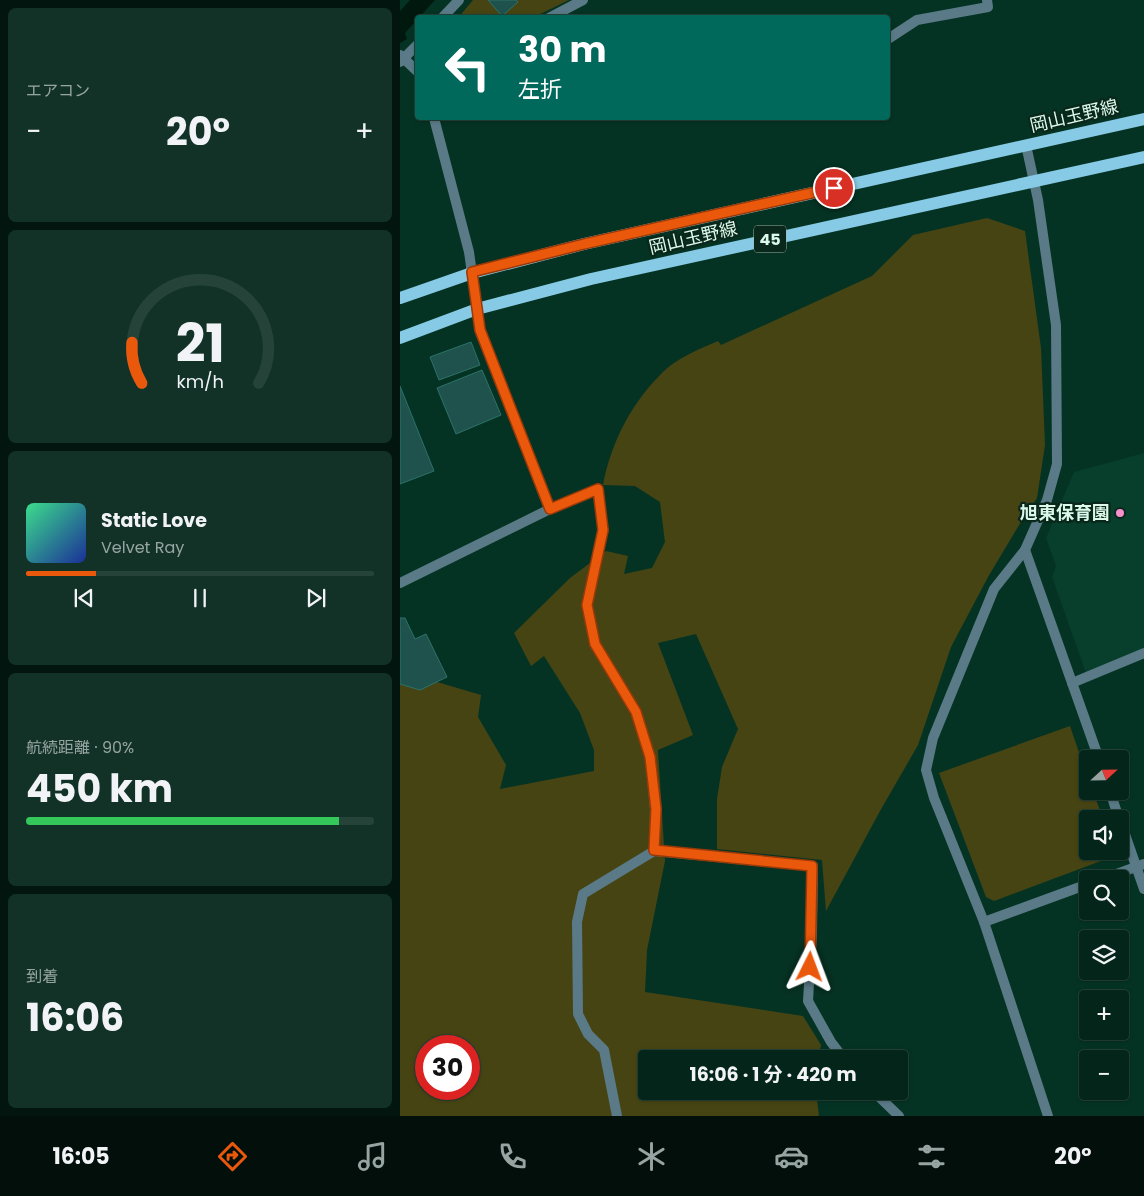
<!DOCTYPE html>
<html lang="ja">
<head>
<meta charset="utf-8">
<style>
  :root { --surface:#04261a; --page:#123227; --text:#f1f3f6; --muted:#97a5a2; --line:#254339; --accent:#ea580c }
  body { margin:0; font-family:Poppins,"Noto Sans JP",sans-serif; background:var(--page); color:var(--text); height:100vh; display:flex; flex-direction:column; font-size:19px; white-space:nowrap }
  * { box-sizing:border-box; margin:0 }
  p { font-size:16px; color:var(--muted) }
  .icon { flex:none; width:28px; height:28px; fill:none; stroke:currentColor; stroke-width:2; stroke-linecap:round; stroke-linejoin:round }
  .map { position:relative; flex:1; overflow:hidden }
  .details { display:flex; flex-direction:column; gap:8px; padding:8px; background:#02150e; width:400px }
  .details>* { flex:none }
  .banner { position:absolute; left:15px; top:15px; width:475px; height:105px; border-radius:5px; box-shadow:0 1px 4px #0004,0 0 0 1px var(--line); background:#00695c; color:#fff; overflow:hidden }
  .needle { width:32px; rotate:68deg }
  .controls { position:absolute; left:679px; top:750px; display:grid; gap:10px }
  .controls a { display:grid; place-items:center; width:50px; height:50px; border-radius:5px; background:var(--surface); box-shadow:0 1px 4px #0004,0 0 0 1px var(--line); font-size:25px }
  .speed { position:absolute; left:15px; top:1035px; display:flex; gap:10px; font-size:25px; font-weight:700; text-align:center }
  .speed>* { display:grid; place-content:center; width:65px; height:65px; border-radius:50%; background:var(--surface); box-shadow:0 1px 4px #0004,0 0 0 1px var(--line); line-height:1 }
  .speed .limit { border:8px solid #d22; background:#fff; color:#111 }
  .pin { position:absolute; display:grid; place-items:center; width:42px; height:42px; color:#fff; margin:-21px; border:2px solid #fff; border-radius:50%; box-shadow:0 1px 5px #0007 }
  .me { position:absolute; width:55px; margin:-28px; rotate:3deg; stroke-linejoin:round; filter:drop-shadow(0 0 4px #0008) }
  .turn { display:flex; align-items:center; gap:18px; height:105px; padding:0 20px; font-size:22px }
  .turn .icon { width:65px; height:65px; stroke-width:2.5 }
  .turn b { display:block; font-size:35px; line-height:42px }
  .big { font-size:38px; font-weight:700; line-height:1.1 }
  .details .card { flex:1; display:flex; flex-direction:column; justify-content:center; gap:8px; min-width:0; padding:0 18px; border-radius:8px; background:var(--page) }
  .details .dial { align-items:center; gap:0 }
  .dial svg { height:130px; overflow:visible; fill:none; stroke:var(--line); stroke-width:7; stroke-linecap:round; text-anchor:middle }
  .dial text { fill:var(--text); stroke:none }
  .song { display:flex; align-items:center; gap:15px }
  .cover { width:60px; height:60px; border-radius:8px; background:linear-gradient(135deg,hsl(150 70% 55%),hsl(230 70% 35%)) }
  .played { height:5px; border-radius:2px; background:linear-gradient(90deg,var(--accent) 20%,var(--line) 20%) }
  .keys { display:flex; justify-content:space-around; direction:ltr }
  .heat { display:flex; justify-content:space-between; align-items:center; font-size:28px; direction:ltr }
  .charge { height:8px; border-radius:4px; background:linear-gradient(90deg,#34c759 90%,var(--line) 0) }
  .trip { position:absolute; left:238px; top:1050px; width:270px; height:50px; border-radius:5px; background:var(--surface); box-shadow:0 1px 4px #0004,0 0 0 1px var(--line); font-weight:700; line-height:50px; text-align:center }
  .menu { display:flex; height:80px; justify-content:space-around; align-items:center; background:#020f0a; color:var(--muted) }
  .menu .icon { width:35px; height:35px }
  .menu .selected { color:var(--accent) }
  .menu b { font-size:22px; color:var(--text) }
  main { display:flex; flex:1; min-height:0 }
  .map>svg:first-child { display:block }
</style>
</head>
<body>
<main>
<section class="details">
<div class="card"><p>エアコン</p>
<div class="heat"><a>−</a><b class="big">20°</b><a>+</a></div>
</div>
<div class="card dial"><svg viewBox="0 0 100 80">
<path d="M14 69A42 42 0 1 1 86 69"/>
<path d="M14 69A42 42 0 0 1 8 44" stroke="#ea580c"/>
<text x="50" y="56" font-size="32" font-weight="700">21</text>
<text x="50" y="72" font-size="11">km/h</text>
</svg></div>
<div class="card">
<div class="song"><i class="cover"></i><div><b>Static Love</b><p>Velvet Ray</p></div></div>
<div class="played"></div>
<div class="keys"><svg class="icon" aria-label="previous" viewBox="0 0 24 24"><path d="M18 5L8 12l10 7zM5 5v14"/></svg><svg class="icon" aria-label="pause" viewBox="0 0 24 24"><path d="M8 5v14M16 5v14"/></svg><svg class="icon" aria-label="next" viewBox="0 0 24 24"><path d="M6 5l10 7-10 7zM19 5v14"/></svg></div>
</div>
<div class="card"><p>航続距離 · 90%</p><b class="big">450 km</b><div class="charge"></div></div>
<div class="card"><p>到着</p><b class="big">16:06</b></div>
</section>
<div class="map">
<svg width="744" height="1116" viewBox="0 0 744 1116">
  <rect width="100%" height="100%" fill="#053323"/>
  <!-- built -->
  <polygon fill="#073e2c" points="744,453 744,648 686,673 652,577 656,566 646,538 674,472"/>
  <!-- green -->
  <g fill="#474414" fill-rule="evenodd">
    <polygon points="73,0 169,0 134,17 58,18"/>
    <path d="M587 218 625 231 641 348 645 445 637 498 619 525 588 577 551 647 518 745 480 811 426 911 422 860 317 849V799L322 767 338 729 296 634 258 643 293 735 258 750 265 861 247 950 245 992 403 1016 421 1045 418 1059H246V1091H416L419 1116H0V671L81 695 78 717 106 765 100 789 194 771V750L180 713 144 656 131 666 114 633 170 578 206 551 228 556 224 574 252 568 265 542 260 502 235 486 203 485C211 442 232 402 264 371 279 357 300 349 318 341L321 345 472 276 513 235ZM26 1046H69V1089H26Z"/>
    <polygon points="670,726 687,776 688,791 693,791 703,819 688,819 688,851 711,851 709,858 594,901 586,897 539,773"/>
  </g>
  <!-- water -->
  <polygon fill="#01180f" points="10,0 35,0 5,33 7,39 0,43 0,11"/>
  <!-- building -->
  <g fill="#1f524c" stroke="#2d726a">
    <polygon points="88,0 116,0 118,2 102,16"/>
    <polygon points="71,342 80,365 39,380 30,357"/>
    <polygon points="82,370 101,415 56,434 37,388"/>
    <polygon points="0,386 34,471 0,484"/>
    <polygon points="0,618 5,618 15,639 26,634 47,677 20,690 0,684"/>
  </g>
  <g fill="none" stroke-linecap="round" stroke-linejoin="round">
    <!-- minor -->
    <g stroke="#5a7a87" stroke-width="10">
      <polyline points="42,18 59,0"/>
      <polyline points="149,18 183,0"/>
      <polyline points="488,39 517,20 588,7 587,0"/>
      <polyline points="0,55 18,72"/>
      <polyline points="0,62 18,44"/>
      <polyline points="34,118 69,252 80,330 150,509"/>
      <polyline points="626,145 638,200 656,325 657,464 647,500 625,550 594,589 533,738 526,770 534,798 584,922 648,1116"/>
      <polyline points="625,550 699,759"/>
      <polyline points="0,583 150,509 198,489 203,530 187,605 195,644 236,712 250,757 255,809 254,851 413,866 412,933 408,1001 431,1042 444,1059"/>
      <polyline points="672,683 744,653"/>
      <polyline points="710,791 719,819"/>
      <polyline points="720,820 744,889"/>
      <polyline points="703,879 744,864"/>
      <polyline points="584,922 688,884"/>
      <polyline points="473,1091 499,1116"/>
      <polyline points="217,1116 204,1050 188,1034 178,1014 177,922 183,894 254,851"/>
    </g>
    <!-- primary -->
    <g stroke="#86cae5" stroke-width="12">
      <polyline points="0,298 72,273 184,244 744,119"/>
      <polyline points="0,338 77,309 191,279 744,157"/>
    </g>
  </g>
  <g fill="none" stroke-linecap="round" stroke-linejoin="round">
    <defs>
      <polyline id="route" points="410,967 412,866 254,850 256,809 250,757 236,712 195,644 187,605 203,530 198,489 150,509 80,330 72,272 184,244 434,188"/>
    </defs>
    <!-- route casing -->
    <use href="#route" stroke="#983908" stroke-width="12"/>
    <!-- route -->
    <use href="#route" stroke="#ea580c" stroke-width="9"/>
  </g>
  <!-- markers -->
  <circle fill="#f890cc" stroke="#09271b" stroke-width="2" cx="720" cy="513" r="5"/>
  <g text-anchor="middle" stroke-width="4.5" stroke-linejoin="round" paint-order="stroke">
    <!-- shield labels -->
    <rect fill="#09271b" stroke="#9db9ac" stroke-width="1" x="354" y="225.5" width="32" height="27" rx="4"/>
    <g font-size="16" font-weight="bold" fill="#dcf8ea">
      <text x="370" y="245">45</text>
    </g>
    <!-- street labels -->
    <g font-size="18" fill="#dcf8ea" stroke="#09271b">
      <text transform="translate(674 116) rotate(-13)" y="6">岡山玉野線</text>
      <text transform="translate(293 238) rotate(-13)" y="6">岡山玉野線</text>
    </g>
    <!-- poi labels -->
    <g font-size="18" font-weight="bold" fill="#dcf8ea" stroke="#09271b" text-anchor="end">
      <text x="710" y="519">旭東保育園</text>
    </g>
  </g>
</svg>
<div class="controls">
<a><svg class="needle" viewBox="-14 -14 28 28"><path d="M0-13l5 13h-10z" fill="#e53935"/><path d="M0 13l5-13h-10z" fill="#97a5a2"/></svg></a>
<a><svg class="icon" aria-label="sound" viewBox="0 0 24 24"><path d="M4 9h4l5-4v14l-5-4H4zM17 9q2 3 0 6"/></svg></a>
<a><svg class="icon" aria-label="search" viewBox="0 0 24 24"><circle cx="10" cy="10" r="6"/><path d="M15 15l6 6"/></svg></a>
<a><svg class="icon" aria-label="layers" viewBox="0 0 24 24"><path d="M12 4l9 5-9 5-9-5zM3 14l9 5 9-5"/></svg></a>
<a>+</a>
<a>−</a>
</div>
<div class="speed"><div class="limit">30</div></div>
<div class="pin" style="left:434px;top:188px;background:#d93025"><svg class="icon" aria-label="arrive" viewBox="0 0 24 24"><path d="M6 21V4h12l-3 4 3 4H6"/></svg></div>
<svg class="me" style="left:410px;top:967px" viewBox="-20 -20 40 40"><path d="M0-17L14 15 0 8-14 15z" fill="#ea580c" stroke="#fff" stroke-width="4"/></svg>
<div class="trip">16:06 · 1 分 · 420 m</div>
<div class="banner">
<div class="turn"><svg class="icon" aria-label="left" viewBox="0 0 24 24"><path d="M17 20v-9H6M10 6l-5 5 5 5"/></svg><div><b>30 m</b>左折</div></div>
</div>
</div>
</main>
<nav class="menu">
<b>16:05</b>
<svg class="icon selected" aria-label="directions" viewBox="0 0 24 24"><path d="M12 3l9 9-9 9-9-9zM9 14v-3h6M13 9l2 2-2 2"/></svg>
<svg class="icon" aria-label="music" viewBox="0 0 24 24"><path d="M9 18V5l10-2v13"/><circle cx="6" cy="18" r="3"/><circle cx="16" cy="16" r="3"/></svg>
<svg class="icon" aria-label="phone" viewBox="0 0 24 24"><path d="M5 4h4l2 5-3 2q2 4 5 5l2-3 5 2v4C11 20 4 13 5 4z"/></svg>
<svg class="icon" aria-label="climate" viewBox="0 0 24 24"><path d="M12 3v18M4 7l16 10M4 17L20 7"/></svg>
<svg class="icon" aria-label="car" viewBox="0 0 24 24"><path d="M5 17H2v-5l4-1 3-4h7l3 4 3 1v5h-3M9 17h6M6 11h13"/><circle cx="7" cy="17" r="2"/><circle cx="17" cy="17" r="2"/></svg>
<svg class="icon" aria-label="filters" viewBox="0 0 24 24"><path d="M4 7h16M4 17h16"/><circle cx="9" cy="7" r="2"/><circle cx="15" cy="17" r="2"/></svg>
<b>20°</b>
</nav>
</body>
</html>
